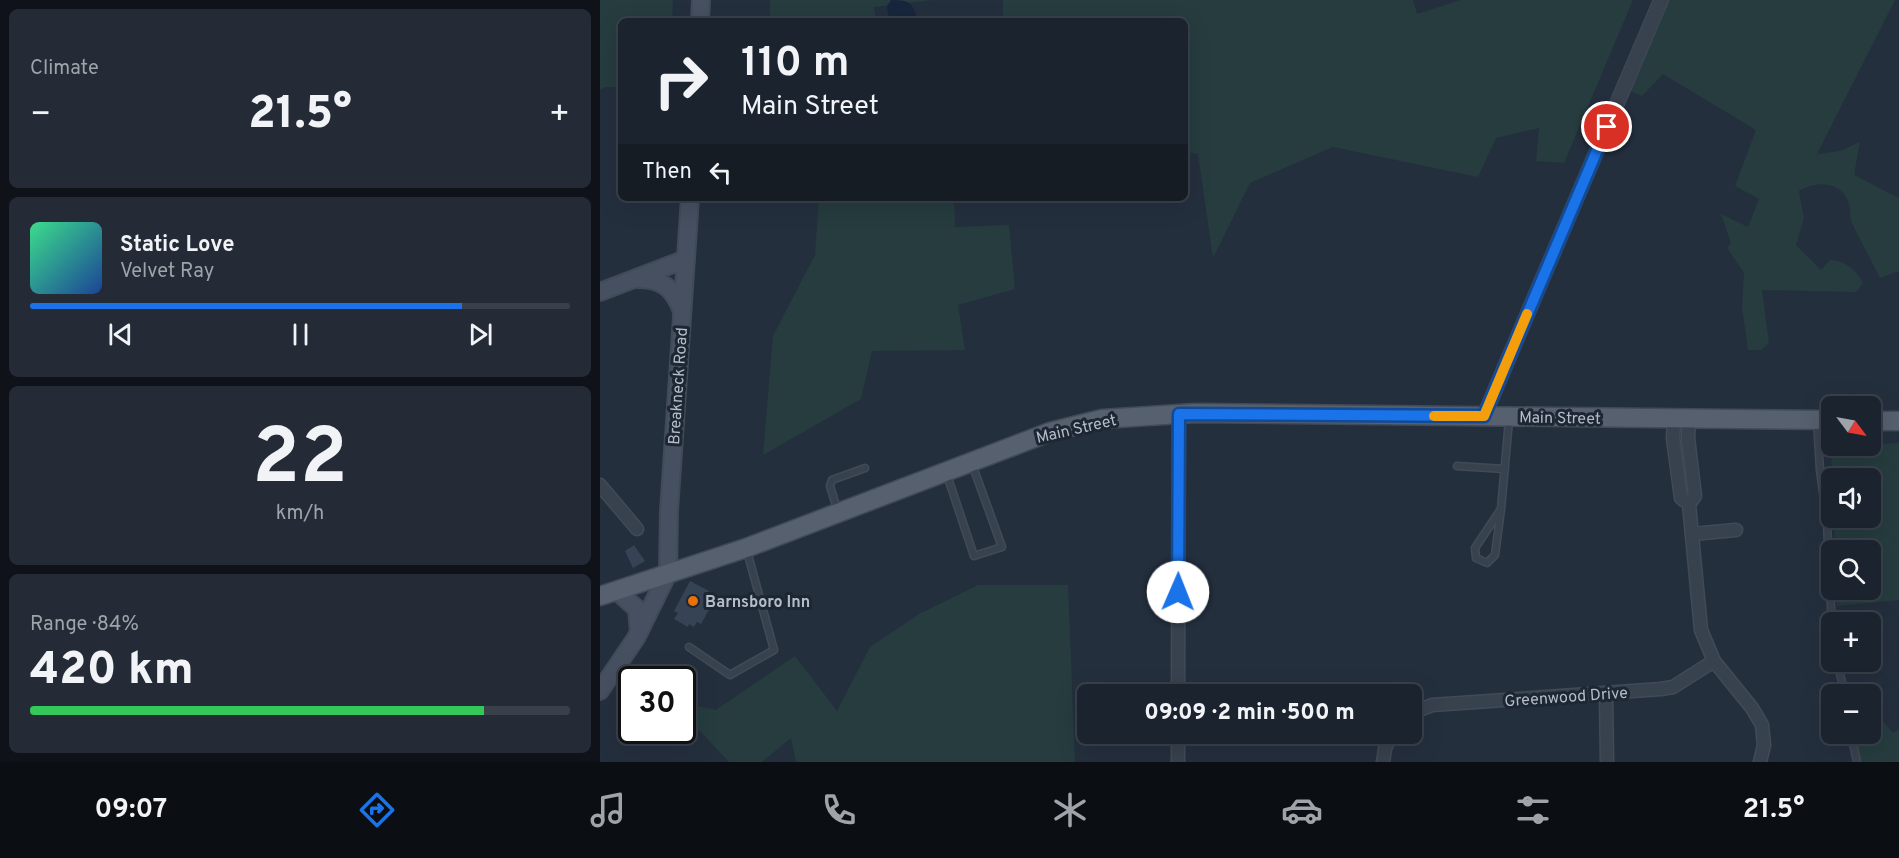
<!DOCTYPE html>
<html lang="en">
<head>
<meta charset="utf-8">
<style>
  :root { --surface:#1b232e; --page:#242b36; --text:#f1f3f6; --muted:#a0a4aa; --line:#39404a; --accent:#1a73e8 }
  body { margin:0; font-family:Overpass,sans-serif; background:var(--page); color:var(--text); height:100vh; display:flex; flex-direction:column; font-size:22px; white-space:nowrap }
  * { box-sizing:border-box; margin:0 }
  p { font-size:20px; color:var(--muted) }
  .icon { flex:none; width:33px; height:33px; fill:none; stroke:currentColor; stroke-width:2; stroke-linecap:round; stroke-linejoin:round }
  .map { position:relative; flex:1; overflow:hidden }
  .drawer { display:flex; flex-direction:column; gap:9px; padding:9px; background:#0f1319; width:600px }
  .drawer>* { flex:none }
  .banner { position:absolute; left:18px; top:18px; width:570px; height:183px; border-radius:9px; box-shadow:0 6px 24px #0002,0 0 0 2px var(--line); background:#1b232e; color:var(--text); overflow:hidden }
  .needle { width:39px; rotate:122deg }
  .controls { position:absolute; left:1221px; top:396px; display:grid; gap:12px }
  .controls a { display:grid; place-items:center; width:60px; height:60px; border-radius:9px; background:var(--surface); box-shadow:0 6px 24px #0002,0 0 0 2px var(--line); font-size:30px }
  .speed { position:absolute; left:18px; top:666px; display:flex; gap:12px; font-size:30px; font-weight:700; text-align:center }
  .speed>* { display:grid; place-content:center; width:78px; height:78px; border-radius:50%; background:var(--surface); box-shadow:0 6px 24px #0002,0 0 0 2px var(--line); line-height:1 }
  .speed .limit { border:3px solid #111; border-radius:9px; background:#fff; color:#111 }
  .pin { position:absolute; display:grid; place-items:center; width:51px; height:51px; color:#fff; margin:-26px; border:3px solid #fff; border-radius:50%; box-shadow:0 2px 6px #0007 }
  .me { position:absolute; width:66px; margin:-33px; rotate:1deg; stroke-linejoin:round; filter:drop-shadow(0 0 4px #0008) }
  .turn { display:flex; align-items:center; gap:21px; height:126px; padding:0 24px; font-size:27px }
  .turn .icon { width:78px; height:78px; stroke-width:2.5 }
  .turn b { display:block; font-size:42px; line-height:51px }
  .then { display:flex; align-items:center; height:57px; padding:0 24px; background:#0003; gap:12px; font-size:22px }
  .big { font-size:45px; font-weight:800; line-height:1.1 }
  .drawer .tile { flex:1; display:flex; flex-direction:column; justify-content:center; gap:9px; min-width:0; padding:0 21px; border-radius:9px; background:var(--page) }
  .drawer .dial { align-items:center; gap:0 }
  .dial b { font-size:78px; line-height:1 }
  .song { display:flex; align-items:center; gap:18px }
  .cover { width:72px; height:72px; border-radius:9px; background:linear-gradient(135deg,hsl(150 70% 55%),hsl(220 70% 35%)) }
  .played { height:6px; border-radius:3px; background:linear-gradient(90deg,var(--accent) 80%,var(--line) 80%) }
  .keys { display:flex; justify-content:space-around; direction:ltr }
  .heat { display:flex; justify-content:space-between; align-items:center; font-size:33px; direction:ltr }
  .charge { height:9px; border-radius:4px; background:linear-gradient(90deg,#34c759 84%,var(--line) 0) }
  .trip { position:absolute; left:477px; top:684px; width:345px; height:60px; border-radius:9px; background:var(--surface); box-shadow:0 6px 24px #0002,0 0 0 2px var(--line); font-weight:800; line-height:60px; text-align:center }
  .tab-bar { display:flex; height:96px; justify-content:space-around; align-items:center; background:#0b0e12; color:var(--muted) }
  .tab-bar .icon { width:42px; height:42px }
  .tab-bar .current { color:var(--accent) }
  .tab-bar b { font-size:27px; color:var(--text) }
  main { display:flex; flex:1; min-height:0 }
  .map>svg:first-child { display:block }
</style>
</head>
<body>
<main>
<section class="drawer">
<div class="tile"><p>Climate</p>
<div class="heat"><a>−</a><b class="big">21.5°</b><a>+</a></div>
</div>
<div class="tile">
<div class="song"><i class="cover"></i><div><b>Static Love</b><p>Velvet Ray</p></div></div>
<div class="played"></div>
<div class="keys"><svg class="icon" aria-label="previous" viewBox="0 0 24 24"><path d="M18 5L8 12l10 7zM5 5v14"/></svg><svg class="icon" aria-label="pause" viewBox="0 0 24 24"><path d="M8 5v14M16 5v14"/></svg><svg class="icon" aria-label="next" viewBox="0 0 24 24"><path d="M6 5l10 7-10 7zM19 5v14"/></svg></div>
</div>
<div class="tile dial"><b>22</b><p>km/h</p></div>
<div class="tile"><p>Range · 84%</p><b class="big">420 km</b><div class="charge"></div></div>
</section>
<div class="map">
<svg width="1299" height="762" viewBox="0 0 1299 762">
  <rect width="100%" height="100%" fill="#242f3e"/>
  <!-- green -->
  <g fill="#263c3f">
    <polygon points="0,0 73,0 72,21 21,21 21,87 4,87 0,90"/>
    <polygon points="170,0 332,0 274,7 276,21 170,21"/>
    <polygon points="403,0 813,0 817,14 861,0 1033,0 964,163 936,161 939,128 896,138 878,177 733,147 650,183 613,258 598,154 585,152 585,21 403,21"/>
    <path d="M1069 0H1295L1217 154 1240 151 1260 142 1254 175 1299 198V271L1280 278C1271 259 1260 241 1252 223 1249 217 1251 210 1249 204 1243 181 1216 180 1199 191L1204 218 1196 245 1221 270 1230 260C1245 260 1256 270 1263 283L1256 292 1162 290 1169 343 1161 350H1148L1142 307 1144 273 1127 248 1131 243 1121 214 1148 227 1159 199 1135 186 1156 130 1063 74 1042 96 1030 91Z"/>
    <polygon points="219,198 354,198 355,227 409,225 415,289 358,305 365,350 272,351 261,399 163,455 173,336 215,255"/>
    <polygon points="1231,442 1232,446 1299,443 1299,600 1237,606 1237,590 1270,590 1270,550 1235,550 1234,518 1270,518 1270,478 1232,478"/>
    <polygon points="378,585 468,585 475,762 196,762 191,738 162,762 129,762 100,731 83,723 83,703 116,710 195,656 237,711 270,647 319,614"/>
    <polygon points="1271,708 1293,733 1299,729 1299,762 1260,762 1255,734 1270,734"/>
  </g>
  <!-- water -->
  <path fill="#17263c" d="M291 0C305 0 312 1 316 15L314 21H289L287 6Z"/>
  <!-- building -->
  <g fill="#364354">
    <polygon points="34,545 45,561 33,568 25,551"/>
    <polygon points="90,581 109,591 105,605 110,608 101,624 97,622 94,627 89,624 88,627 74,619 78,613 74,611"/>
  </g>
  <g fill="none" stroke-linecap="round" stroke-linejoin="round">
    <defs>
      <g id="service">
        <polyline points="1217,421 1220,470 1227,523 1232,629"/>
        <polyline points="857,466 905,469"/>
        <polyline points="347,475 374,556 402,547 372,464"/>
        <polyline points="901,509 875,548 876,558 887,563 895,555 901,509 909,420"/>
        <polyline points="238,512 230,486 232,480 265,468"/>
        <polyline points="89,647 130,675 174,650 147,551"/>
        <polyline points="1237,662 1245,694"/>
        <polyline points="1251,734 1257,762"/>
      </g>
      <g id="minor">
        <polyline points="1074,420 1073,438 1081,498 1089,504"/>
        <polyline points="1089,420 1088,438 1095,496 1089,504 1101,630 1114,661 1152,708 1162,725 1164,745 1160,762"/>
        <polyline points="0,485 37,529"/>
        <polyline points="1092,534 1136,530"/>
        <polyline points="578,694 579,414"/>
        <polyline points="1006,694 1007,762"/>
        <polyline points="812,713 832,705 1061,689 1073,687 1114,661"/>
        <polyline points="578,762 578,734"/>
        <polyline points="783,762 785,749 791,734"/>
      </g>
      <polyline id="tertiary" points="884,416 1061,0"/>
      <g id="secondary">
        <polyline points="100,21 101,0"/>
        <path d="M37 279C62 279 73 287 82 311"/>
        <polyline points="0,292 86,259"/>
        <polyline points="17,591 37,609 39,632"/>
        <polyline points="0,691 36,638 68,573 69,511 90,198"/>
      </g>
      <g id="primary">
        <polyline points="1270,421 1299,421"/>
        <polyline points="0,596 146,548 450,432 502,419 595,413 1232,420"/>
      </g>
    </defs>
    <!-- service casing -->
    <use href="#service" stroke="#414a57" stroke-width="9"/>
    <!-- minor casing -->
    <use href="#minor" stroke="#414a57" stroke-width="15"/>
    <!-- tertiary casing -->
    <use href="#tertiary" stroke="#414a57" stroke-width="16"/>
    <!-- secondary casing -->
    <use href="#secondary" stroke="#414a57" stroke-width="20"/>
    <!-- primary casing -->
    <use href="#primary" stroke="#414a57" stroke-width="21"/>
    <!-- service -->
    <use href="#service" stroke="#38414e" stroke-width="6"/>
    <!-- minor -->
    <use href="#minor" stroke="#38414e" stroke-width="12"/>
    <!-- tertiary -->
    <use href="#tertiary" stroke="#38414e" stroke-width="14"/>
    <!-- secondary -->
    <use href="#secondary" stroke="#465061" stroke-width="16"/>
    <!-- primary -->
    <use href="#primary" stroke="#56606e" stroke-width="18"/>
  </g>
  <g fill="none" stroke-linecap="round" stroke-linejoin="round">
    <defs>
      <polyline id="route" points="578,592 579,414 884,416 1007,127"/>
    </defs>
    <!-- route casing -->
    <use href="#route" stroke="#114b97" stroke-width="15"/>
    <!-- route -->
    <use href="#route" stroke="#1a73e8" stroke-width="10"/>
    <!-- slow -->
    <polyline stroke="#f59e0b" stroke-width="10" points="834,416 884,416 927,314"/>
  </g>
  <!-- markers -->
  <circle fill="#e8710a" stroke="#1d2633" stroke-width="2" cx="93" cy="601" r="6"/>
  <g text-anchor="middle" stroke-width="6" stroke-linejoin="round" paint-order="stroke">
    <!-- street labels -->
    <g font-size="16" fill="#b4bcc9" stroke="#1d2633">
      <text transform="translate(77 386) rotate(-86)" y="6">Breakneck Road</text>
      <text transform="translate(960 417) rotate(1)" y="6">Main Street</text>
      <text transform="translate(476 428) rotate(-13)" y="6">Main Street</text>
      <text transform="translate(966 696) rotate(-4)" y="6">Greenwood Drive</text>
    </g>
    <!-- poi labels -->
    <g font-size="16" font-weight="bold" fill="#b4bcc9" stroke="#1d2633" text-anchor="start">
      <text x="105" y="607">Barnsboro Inn</text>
    </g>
  </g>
</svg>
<div class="controls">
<a><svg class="needle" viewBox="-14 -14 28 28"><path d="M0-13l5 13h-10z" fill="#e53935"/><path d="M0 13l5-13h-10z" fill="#a0a4aa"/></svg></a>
<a><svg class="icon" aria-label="sound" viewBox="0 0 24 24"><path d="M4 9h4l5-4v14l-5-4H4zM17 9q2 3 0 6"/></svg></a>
<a><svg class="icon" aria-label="search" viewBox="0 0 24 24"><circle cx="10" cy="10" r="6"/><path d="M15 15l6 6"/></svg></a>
<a>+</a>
<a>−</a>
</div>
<div class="speed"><div class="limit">30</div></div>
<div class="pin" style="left:1007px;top:127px;background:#d93025"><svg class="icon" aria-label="arrive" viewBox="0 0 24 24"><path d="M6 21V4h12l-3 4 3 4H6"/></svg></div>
<svg class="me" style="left:578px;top:592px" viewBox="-20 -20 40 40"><circle r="19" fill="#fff"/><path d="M0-13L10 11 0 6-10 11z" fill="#1a73e8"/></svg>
<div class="trip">09:09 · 2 min · 500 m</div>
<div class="banner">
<div class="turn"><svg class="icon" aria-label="right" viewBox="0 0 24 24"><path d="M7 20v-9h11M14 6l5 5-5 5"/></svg><div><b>110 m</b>Main Street</div></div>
<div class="then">Then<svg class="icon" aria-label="left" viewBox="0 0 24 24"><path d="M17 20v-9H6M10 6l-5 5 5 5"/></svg></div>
</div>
</div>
</main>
<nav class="tab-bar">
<b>09:07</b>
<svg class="icon current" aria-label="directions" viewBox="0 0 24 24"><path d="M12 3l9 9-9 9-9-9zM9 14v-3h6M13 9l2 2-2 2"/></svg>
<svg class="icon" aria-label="music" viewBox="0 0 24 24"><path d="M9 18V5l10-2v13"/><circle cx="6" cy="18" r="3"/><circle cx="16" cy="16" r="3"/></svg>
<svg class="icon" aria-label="phone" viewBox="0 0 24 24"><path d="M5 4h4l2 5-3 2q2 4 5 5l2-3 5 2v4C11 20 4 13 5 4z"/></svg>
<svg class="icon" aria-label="climate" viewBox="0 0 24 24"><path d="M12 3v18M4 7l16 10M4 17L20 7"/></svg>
<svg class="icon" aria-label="car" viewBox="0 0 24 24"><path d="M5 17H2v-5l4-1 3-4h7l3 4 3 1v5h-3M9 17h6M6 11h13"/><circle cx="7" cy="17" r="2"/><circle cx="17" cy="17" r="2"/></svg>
<svg class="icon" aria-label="filters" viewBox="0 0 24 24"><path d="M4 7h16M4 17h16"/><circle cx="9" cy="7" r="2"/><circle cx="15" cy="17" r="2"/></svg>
<b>21.5°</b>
</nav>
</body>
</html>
